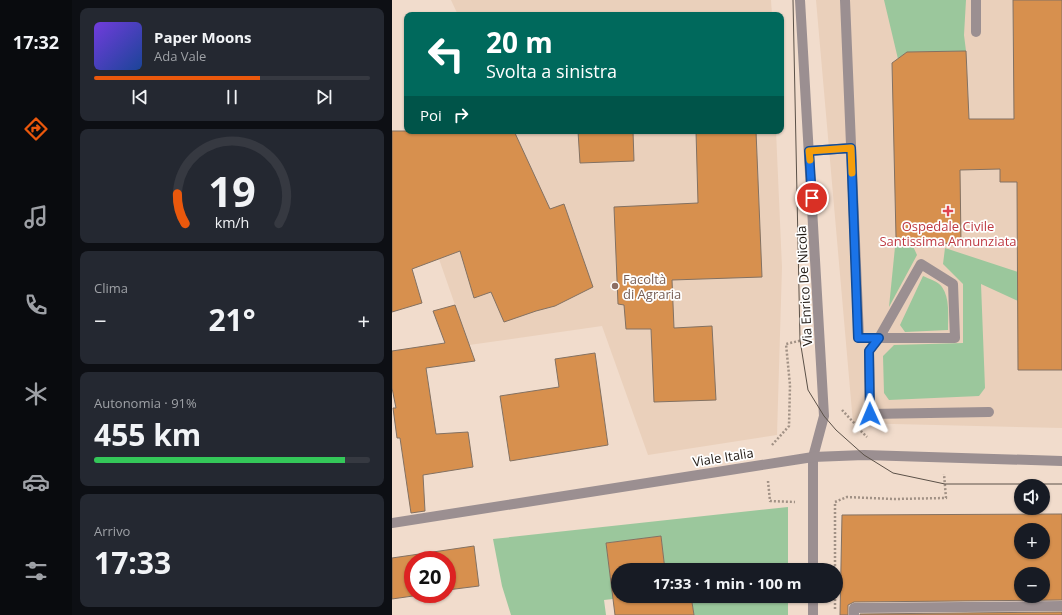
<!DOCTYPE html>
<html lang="it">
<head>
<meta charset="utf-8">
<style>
  :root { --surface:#171b24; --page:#242831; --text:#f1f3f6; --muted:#9ea1a6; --line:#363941; --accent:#ea580c }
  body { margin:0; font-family:"Open Sans",sans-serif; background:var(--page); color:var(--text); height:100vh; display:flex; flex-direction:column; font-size:15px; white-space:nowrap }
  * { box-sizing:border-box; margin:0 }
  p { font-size:13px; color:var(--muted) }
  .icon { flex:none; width:22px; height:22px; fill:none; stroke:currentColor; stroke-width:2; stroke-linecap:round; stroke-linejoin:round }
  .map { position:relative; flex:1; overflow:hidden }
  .panel { display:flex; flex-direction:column; gap:8px; padding:8px; background:#0d0f14; width:320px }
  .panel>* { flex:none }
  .top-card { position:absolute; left:12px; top:12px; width:380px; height:122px; border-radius:8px; box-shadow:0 1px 3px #0004; background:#00695c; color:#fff; overflow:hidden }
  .tools { position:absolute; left:622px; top:479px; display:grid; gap:8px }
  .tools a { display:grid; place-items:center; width:36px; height:36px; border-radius:50%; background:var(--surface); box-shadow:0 1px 3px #0004; font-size:20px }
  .speed { position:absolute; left:12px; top:551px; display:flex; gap:8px; font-size:20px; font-weight:700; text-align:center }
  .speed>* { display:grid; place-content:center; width:52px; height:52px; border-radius:50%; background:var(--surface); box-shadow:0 1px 3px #0004; line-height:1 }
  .speed .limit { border:6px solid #d22; background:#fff; color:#111 }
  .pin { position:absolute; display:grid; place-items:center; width:34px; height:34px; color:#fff; margin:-17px; border:2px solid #fff; border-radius:50%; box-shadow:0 1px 4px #0007 }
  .me { position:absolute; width:44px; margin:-22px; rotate:359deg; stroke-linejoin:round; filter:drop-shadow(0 0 3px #0008) }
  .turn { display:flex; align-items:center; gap:14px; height:84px; padding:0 16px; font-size:18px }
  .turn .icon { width:52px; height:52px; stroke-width:2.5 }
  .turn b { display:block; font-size:28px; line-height:34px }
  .then { display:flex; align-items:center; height:38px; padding:0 16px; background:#0003; gap:8px; font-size:15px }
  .big { font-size:30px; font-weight:700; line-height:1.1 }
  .panel .tile { flex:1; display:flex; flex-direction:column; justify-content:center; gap:6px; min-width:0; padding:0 14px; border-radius:8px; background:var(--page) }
  .panel .dial { align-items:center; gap:0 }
  .dial svg { height:104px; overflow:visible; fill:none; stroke:var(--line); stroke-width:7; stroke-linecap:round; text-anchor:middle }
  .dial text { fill:var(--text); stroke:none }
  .song { display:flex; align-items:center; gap:12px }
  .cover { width:48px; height:48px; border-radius:6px; background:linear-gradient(135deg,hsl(260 70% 55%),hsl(220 70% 35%)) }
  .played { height:4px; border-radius:2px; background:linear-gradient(90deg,var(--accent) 60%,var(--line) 60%) }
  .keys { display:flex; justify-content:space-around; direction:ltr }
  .heat { display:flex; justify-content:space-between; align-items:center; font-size:22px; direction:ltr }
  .charge { height:6px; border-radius:3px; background:linear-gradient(90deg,#34c759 91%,var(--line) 0) }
  .trip { position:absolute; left:219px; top:563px; width:232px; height:40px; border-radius:20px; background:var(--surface); box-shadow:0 1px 3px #0004; font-weight:700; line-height:40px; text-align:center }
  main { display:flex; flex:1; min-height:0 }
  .tab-bar { display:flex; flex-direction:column; width:72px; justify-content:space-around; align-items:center; background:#090b0e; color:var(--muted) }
  .tab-bar .icon { width:28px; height:28px }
  .tab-bar .current { color:var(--accent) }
  .tab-bar b { font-size:18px; color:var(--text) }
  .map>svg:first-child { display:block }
</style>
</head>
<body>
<main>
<nav class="tab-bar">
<b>17:32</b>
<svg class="icon current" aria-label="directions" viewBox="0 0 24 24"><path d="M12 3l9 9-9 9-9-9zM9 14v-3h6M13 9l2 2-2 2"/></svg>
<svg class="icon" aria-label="music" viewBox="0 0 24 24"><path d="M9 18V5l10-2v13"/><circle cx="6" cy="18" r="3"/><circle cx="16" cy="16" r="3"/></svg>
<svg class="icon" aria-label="phone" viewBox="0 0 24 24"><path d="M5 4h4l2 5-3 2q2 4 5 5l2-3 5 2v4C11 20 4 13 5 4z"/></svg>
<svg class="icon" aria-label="climate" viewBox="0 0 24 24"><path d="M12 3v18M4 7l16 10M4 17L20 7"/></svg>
<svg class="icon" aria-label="car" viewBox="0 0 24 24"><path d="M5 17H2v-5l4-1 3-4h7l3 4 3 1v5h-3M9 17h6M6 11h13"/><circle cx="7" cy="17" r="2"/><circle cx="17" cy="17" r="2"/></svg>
<svg class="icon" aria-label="filters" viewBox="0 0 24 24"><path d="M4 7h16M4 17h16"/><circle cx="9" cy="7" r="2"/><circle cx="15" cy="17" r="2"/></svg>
</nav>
<section class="panel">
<div class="tile">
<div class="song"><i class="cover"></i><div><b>Paper Moons</b><p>Ada Vale</p></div></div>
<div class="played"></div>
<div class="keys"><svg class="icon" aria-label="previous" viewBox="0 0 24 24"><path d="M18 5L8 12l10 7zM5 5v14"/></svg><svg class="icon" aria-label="pause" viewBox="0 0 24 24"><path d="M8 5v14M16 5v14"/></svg><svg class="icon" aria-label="next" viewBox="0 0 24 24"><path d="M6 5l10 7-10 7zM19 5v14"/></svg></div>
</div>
<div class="tile dial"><svg viewBox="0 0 100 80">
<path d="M14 69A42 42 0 1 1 86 69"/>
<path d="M14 69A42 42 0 0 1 8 46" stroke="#ea580c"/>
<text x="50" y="56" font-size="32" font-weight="700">19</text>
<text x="50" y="72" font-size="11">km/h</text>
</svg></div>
<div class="tile"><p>Clima</p>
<div class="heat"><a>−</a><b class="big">21°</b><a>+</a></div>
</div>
<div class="tile"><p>Autonomia · 91%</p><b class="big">455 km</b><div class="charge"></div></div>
<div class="tile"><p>Arrivo</p><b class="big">17:33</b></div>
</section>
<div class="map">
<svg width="670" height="615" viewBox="0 0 670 615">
  <rect width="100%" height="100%" fill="#f1dccc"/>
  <!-- built -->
  <g fill="#ead0bb">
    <polygon points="59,0 379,0 380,15 66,15"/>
    <polygon points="424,0 670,0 670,428 461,423"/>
    <polygon points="122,131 384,131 390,267 385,435 256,455 210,326 77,345 47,259"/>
  </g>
  <!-- green -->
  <g fill="#9bc79c">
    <polygon points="492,0 574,0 572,35 574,51 515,52 506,59"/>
    <polygon points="504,237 520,244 525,255 497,307"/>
    <polygon points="553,248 626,272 626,301 589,284 593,388 587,396 497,400 492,393 491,356 502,345 571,343 571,284 551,264"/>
    <path d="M531 276C537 279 546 281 550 287 558 298 556 316 556 330L513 332 508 325Z"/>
    <polygon points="396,507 396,570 273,570 269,536 214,543 221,599 212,600 214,615 119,615 110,586 101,539"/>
    <polygon points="299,596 396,596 396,615 296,615 302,614"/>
  </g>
  <!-- building -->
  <g fill="#d7904e" stroke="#837162" fill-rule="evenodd">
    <polygon points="621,0 670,0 670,370 626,370 625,182 608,182 608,169 568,170 569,243 520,244 504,237 500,63 515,52 574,51 577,119 622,119"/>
    <polygon points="0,131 122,131 158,209 172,204 201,287 163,306 144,311 112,322 99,292 82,298 68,251 20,269 30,303 0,312"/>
    <polygon points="186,131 241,131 242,161 188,163"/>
    <polygon points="304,131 364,131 370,277 280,280 282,328 320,326 324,400 262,402 259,329 234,329 232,305 226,304 222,207 306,203"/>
    <polygon points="63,305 83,361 34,368 44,434 76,432 81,467 31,475 33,511 19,513 8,438 5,438 1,408 4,408 0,388 0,351 53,343 41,311"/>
    <polygon points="203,353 216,445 118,461 108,396 167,387 163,359"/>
    <path d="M670 514V600L462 602 456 605V615H448L450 515ZM629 530H651V552H629ZM629 574H651V596H629Z"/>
    <polygon points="269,536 273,570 226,570 226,596 299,596 302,615 223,615 214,543"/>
    <polygon points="82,546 87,586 55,590 55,560 21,560 21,594 35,594 0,599 0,558"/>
    <polygon points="670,612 670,615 468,615 468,614"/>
  </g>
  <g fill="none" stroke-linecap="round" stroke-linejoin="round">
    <!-- path -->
    <g stroke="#a19185" stroke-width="2.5" stroke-dasharray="2 2" stroke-linecap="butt">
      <polyline points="450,410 463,424"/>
      <polyline points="466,428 475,437"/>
      <polyline points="380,445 397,426 398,385 394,344 411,340"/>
      <polyline points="376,481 378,501 403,502"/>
      <polyline points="443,570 443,502 455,497 502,499 554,498 552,474"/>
      <polyline points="443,609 443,596"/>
    </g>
    <!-- minor -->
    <g stroke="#9b8f91" stroke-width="10">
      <polyline points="408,0 432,416 421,457 421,570"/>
      <polyline points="453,0 467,338 563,338 561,284 529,264 487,338 477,351 478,414 597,412"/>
      <polyline points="584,32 584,0"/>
      <polyline points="417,151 459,148"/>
      <polyline points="0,523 421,457 472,455 670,461"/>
      <polyline points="421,596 421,615"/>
      <polyline points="462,615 462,608 670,606"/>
    </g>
    <!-- tram -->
    <polyline stroke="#5b5148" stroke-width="1" points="401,0 408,340 416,390 432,416 444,430 472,455 501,473 553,484 670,484"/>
  </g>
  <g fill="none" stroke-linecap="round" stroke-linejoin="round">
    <defs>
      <polyline id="route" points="420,198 417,151 459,148 466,338 487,338 477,351 478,414"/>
    </defs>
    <!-- route casing -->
    <use href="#route" stroke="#114b97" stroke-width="10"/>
    <!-- route -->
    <use href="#route" stroke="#1a73e8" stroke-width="7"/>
    <!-- slow -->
    <polyline stroke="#f59e0b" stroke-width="7" points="418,160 417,151 459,148 460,173"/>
  </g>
  <!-- markers -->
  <path fill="#e0444e" stroke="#fff" stroke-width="1.5" d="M554 205h4v4h4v4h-4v4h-4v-4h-4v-4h4z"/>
  <circle fill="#8d6e63" stroke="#fff" stroke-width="1.5" cx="223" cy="286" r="4"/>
  <g text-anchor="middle" stroke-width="3.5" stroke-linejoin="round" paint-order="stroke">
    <!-- health labels -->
    <g font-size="13" fill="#be3a42" stroke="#fff">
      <text x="556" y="231">Ospedale Civile<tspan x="556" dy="15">Santissima Annunziata</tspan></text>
    </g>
    <!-- education labels -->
    <g font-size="13" fill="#785e54" stroke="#fff" text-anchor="start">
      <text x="231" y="284">Facoltà<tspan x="231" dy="15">di Agraria</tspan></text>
    </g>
    <!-- street labels -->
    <g font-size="13" fill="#221b15" stroke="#fff">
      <text transform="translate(412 286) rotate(-93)" y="5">Via Enrico De Nicola</text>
      <text transform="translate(331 457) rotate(-9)" y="5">Viale Italia</text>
    </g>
  </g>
</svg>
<div class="tools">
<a><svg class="icon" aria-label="sound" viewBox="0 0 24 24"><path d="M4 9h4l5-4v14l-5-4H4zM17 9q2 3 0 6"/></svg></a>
<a>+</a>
<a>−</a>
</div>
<div class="speed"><div class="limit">20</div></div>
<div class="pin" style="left:420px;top:198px;background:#d93025"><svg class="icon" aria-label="arrive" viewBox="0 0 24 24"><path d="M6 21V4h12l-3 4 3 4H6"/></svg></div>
<svg class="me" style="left:478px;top:414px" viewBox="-20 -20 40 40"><path d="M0-17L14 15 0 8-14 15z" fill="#1a73e8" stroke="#fff" stroke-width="4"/></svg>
<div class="trip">17:33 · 1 min · 100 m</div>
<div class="top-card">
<div class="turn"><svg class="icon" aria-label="left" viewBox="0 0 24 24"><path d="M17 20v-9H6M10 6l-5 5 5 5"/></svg><div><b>20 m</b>Svolta a sinistra</div></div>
<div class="then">Poi<svg class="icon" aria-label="right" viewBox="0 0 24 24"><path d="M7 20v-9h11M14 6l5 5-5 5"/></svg></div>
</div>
</div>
</main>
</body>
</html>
